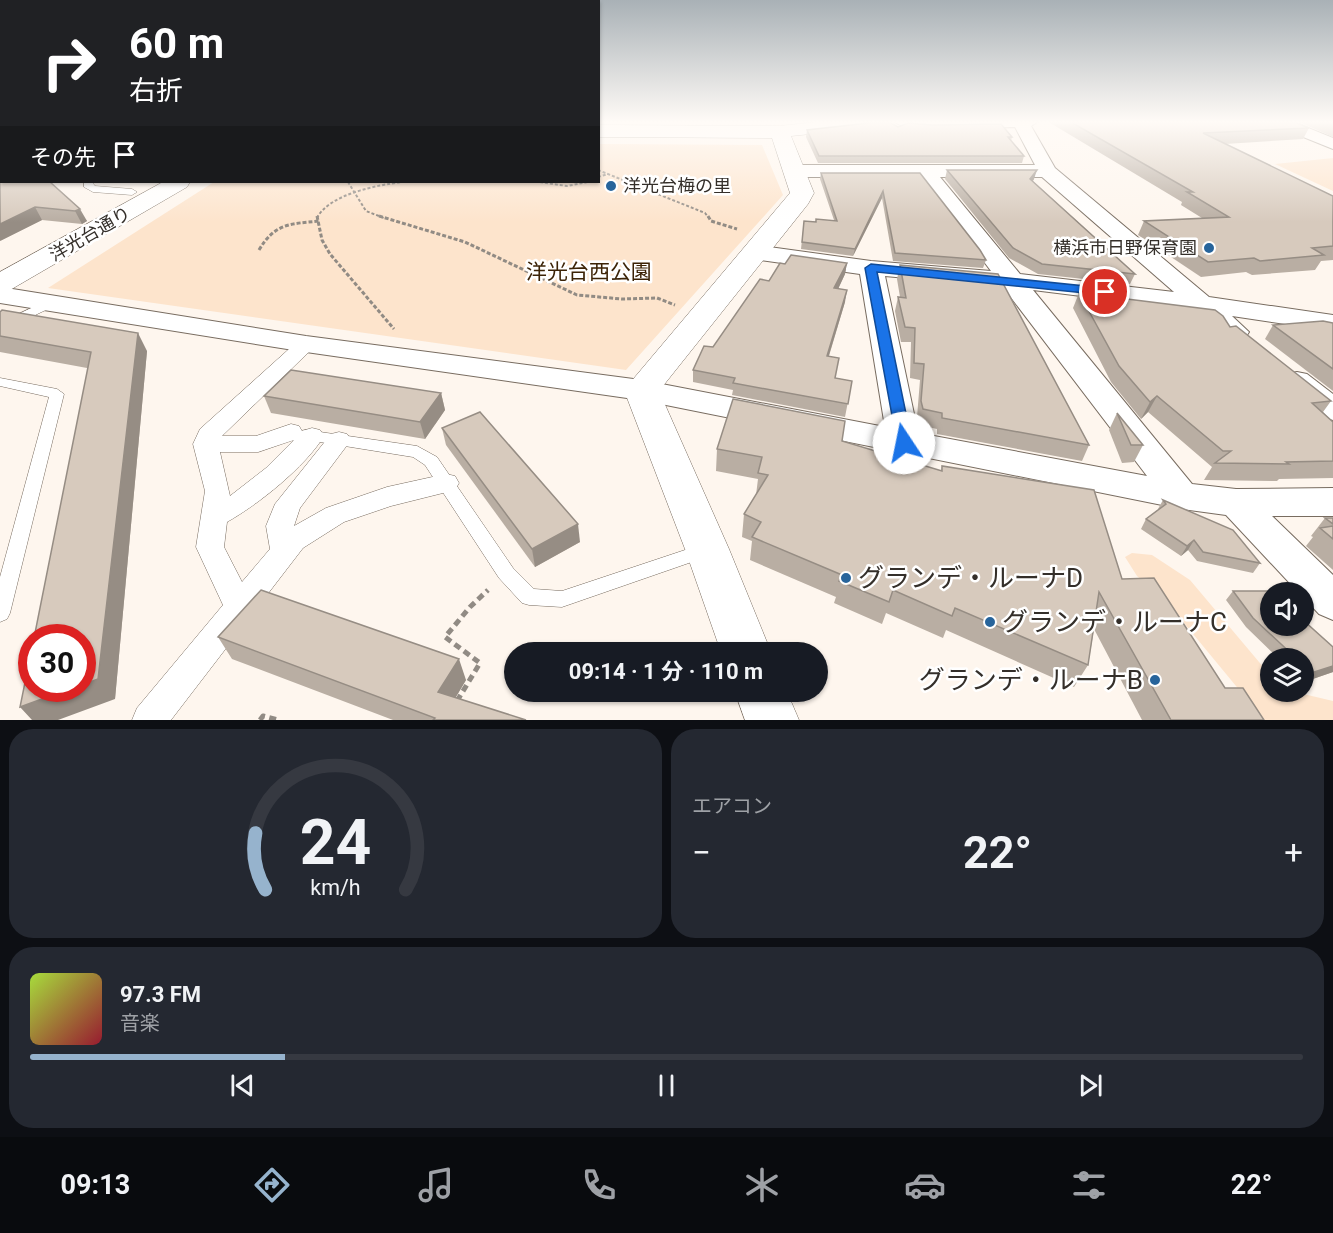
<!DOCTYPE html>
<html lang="ja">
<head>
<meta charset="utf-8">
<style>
  :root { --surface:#171b24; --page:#242831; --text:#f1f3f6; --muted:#9ea1a6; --line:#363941; --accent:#96b3cd }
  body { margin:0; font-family:Roboto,"Noto Sans JP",sans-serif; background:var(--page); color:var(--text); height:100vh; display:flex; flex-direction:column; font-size:22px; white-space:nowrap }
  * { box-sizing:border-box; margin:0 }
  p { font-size:20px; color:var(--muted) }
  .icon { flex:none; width:33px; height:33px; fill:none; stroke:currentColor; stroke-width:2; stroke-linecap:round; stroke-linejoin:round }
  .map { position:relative; height:720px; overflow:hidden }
  .side { display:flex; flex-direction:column; gap:9px; padding:9px; background:#0d0f14; flex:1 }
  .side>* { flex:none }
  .hud { position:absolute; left:0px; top:0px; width:600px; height:183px; box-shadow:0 2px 4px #0004; background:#202124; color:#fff; overflow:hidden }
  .tools { position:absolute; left:1260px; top:582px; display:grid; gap:12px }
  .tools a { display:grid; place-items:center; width:54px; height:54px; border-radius:50%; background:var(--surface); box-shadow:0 2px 4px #0004; font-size:30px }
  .speed { position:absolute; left:18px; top:624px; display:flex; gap:12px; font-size:30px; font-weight:700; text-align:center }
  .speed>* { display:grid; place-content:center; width:78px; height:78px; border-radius:50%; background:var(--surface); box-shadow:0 2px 4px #0004; line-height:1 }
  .speed .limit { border:9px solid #d22; background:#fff; color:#111 }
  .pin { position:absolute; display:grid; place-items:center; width:51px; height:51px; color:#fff; margin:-26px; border:3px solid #fff; border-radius:50%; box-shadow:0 2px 6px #0007 }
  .me { position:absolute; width:66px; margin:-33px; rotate:349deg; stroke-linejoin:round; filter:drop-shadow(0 0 4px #0008) }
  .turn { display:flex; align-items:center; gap:21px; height:126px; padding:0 30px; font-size:27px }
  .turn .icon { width:78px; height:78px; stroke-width:2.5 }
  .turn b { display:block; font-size:42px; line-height:51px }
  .then { display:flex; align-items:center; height:57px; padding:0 30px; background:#0003; gap:12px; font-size:22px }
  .big { font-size:45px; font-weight:700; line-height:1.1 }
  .side .widget { flex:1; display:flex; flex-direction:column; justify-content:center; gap:9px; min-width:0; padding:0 21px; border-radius:24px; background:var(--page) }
  .side .dial { align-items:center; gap:0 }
  .dial svg { height:156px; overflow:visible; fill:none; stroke:var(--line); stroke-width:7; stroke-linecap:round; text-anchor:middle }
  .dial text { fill:var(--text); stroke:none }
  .song { display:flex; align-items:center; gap:18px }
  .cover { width:72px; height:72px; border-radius:9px; background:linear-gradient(135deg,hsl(80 70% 55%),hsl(350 70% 35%)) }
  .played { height:6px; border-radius:3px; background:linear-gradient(90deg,var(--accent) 20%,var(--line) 20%) }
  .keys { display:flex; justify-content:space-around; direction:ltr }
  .heat { display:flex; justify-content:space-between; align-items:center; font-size:33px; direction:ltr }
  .side .tiles { flex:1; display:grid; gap:9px; grid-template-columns:1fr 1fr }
  .widget:last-child { grid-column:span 2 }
  .trip { position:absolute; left:504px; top:642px; width:324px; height:60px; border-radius:30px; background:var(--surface); box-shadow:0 2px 4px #0004; font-weight:700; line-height:60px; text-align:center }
  .tab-bar { display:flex; height:96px; justify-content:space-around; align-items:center; background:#090b0e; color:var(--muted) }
  .tab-bar .icon { width:42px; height:42px }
  .tab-bar .on { color:var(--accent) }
  .tab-bar b { font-size:27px; color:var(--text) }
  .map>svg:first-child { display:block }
</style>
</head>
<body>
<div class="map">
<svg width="1333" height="720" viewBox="0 0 1333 720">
  <rect width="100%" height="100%" fill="#fef6ee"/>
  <!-- green -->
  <g fill="#fde4cc">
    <polygon points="599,144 762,145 783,195 626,370 48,288 214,182 598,182"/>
    <polygon points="1333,158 1333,191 1275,164"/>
    <polygon points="1132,553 1152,555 1190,580 1270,675 1270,692 1295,692 1333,701 1333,720 1264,720 1170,606 1137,576 1125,557"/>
  </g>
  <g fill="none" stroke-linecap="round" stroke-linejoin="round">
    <defs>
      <g id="service">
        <polygon points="84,182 92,182 95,186 132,189 137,192 132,195 93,192 84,187"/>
        <polygon points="48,300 54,304 52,307 0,332 0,323"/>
        <polygon points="0,378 57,389 64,394 10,613 7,619 0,622 0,577 49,397 0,386"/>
        <polygon points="306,430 417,446 437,457 513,568 534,589 562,591 703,544 709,546 712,551 709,556 562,607 529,605 522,603 499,578 425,465 413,457 301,439 298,435 301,431"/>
      </g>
      <path id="pedestrian" d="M306 338 313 340 316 344 313 348 222 436H256L291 424 299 426 302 431 312 428 320 430 324 436C305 467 259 504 227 522L224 547 242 582 270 549 266 526 275 504 331 434 339 432 347 434 351 440 300 508 294 526 326 508 387 487 446 474 455 476 459 483 455 490 391 506 344 522 303 548 171 720H132L137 708 223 605 196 547 205 491 193 444 200 429 299 340ZM294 440 266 468 230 496 220 452H258Z"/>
      <g id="minor">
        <path d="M894 121H1039L1031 126 1055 168 1209 297 1333 315V331L1232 316 1249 332 1245 338 1235 340 1225 338 1194 310 1033 290 1192 484 1236 489 1333 488V516H1272L1333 575V620L1319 614 1304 598V592H1298L1226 515 1182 509 641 400 306 352 0 303V287L306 336 641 380 885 427 860 274 754 259 746 257 743 252 746 247 754 245 871 261 991 271 920 177H794L787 175 785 171 787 167 794 165H1035L1015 127C994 127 905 135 894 121ZM940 177H1042L1174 292 1020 274ZM885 276 1003 287 1147 476 918 433Z"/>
        <polygon points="1269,121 1291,121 1333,138 1333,149 1271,124"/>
        <path d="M1297 372 1307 374 1333 394V420C1315 415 1293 397 1282 381L1287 374Z"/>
      </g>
      <g id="tertiary">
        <polygon points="827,121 887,121 885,125 878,127 791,136 814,193 808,204 659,391 729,549 771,652 721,652 685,549 624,390 790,193 772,138 598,137 598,125 779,126"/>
        <rect x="0" y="122" width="2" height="12"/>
        <polygon points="163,182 190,182 187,187 10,290 0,293 0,272"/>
        <polygon points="735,692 787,692 799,720 745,720"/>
      </g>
    </defs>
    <!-- service casing -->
    <use href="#service" stroke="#786c60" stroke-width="1"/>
    <!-- pedestrian casing -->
    <use href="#pedestrian" stroke="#786c60" stroke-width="1"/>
    <!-- minor casing -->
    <use href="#minor" stroke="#786c60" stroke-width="2"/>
    <!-- tertiary casing -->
    <use href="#tertiary" stroke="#786c60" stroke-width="1"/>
    <!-- path-far2 -->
    <g stroke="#918b84" stroke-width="2" stroke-dasharray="3 2" stroke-linecap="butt">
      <polyline points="598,170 705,213 709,218"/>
      <polyline points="598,177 608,174"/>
      <polyline points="348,182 366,211 384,218"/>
      <polyline points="540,182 567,186 588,182"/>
      <path d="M317 218C329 194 378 185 402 182"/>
    </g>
    <!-- path-far1 -->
    <g stroke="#918b84" stroke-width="3" stroke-dasharray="4 2" stroke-linecap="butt">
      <polyline points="317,216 322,240 330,254 394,329"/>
      <polyline points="379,216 465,242 577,295 622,299 657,298 675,305"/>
      <polyline points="708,216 711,221 737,229"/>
      <path d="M259 250C275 223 290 224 319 221"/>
    </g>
    <!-- path -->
    <g stroke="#918b84" stroke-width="5" stroke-dasharray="7 4.5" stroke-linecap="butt">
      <polyline points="457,701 480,663 445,637 470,607 488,590"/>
      <polyline points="260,720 263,716 278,720"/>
    </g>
    <!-- service -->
    <use href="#service" fill="#fff" fill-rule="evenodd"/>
    <!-- pedestrian -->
    <use href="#pedestrian" fill="#fff" fill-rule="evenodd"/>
    <!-- minor -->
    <use href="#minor" fill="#fff" fill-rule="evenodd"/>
    <!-- tertiary -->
    <use href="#tertiary" fill="#fff" fill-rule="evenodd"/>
  </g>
  <!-- wall -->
  <g fill="#b9aea3">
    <polygon points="1047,121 1292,121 1309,128 1303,139 1225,144 1333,196 1333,260 1321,261 1315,270 1252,275 1246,272 1201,277 1138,235 1144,221 1202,218 1181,205 1182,202"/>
    <polygon points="1297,121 1333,121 1333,137"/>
    <polygon points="898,127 1012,137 1011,141 1024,156 1022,163 818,163 806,137 807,130"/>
    <polygon points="947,170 1034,179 1033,181 1135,274 1130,284 1038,274 1009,258 945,179"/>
    <polygon points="821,173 920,173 986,260 983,268 893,261 882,198 853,256 801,249 804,221 816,222 834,220 820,179"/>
    <polygon points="50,182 87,221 82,224 42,220 0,241"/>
    <polygon points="847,263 845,274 838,289 845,302 829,356 835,378 852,381 845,417 732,395 733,390 693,382 693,370 769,281 785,264"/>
    <polygon points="900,265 1089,445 1082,461 937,434 937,429 919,425 917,417 920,380 910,378 911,342 901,342 895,311 898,297 900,297 897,279"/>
    <polygon points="1079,293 1230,327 1331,401 1323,412 1333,422 1333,478 1279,479 1277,481 1204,480 1212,467 1148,412 1141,419 1111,382 1073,308"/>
    <polygon points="0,312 147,351 115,699 87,368 0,352"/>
    <polygon points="1333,323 1333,391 1265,339 1273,325"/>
    <polygon points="441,393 445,410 425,439 271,413 264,396"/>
    <polygon points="1117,413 1143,445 1134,462 1122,463 1109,430"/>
    <polygon points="442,428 580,542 535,567 446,445"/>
    <polygon points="842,441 941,471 942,466 1122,579 1225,688 1264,720 1142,720 1094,629 1088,665 1074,687 946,630 943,638 886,613 882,624 834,603 836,597 750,560 752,541 742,537 744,514 756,495 758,479 716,471 717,449"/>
    <polygon points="1163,500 1260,563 1253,573 1197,561 1188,550 1181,556 1141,529 1146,519 1158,510 1158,509"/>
    <polygon points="1325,518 1333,518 1333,570 1306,546 1313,537 1311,536"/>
    <polygon points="1233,591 1333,672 1304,682 1304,658 1278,658 1246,627 1226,600"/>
    <polygon points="218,637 466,680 455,698 526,720 393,720 232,659"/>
  </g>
  <!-- shaded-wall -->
  <g fill="#968d84">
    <polygon points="1037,170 1034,179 1027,188 1030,179"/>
    <polygon points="883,191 882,198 853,256 855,249"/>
    <polygon points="35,207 42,220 0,241 0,224"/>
    <polygon points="80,209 87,221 82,224 75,211"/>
    <polygon points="847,263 845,274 833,300 834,288"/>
    <polygon points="847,290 845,302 825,368 827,356"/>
    <polygon points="138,333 147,351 115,699 58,720 32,720 20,707 72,688 82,688"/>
    <polygon points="441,393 445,410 425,439 420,422"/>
    <polygon points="1157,396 1148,412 1141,419 1150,402"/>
    <polygon points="578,524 580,542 535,567 532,549"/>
    <polygon points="1194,540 1188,550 1181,556 1187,546"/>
    <polygon points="459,659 466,680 446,714 438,692"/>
    <polygon points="1333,666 1333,672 1304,682 1311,673"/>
  </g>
  <!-- building -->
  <g fill="#d7cabd" stroke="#968d84" stroke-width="1.5">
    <polygon points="886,121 887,121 898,127 908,123 933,125 1001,124 1012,137 1008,137 1024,156 819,156 807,130"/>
    <polygon points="1069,121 1292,121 1309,128 1203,133 1333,196 1333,246 1312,248 1324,255 1260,261 1254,258 1208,262 1144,221 1229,217 1187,192 1193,192"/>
    <polygon points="947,170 1037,170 1030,179 1135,274 1042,264 1013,248"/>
    <polygon points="821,173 920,173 980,250 986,260 895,253 883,191 855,249 802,242 804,221 816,222 816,219 837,221"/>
    <polygon points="0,174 2,174 2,182 50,182 80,209 75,211 35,207 0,224"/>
    <polygon points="791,255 847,263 834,288 847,290 827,356 839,358 835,378 852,381 848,404 733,383 735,378 693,370 704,346 713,347 760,279 769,281 780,263 785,264"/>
    <polygon points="900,265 998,274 1089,445 942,418 942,413 923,409 921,401 924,364 914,363 915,328 905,327 898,297 906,298"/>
    <polygon points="1079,293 1215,310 1223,316 1230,327 1236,326 1331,401 1312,403 1333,422 1333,461 1286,462 1289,464 1215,463 1231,451 1223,451 1157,396 1150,402 1119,366"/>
    <polygon points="2,310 138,333 98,679 82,685 82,638 34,638 91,352 0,336 0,312"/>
    <polygon points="1323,321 1333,323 1333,369 1273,325"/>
    <polygon points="291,370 441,393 420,422 264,396"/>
    <polygon points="733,399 845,421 842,441 942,471 942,466 1094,490 1122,579 1154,578 1225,688 1243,688 1264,720 1171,720 1099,592 1088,665 955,608 952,616 893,590 889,602 839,581 842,575 752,537 761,522 744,514 768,475 758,473 762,457 717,449"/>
    <polygon points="480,412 578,524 532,549 442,428"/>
    <polygon points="1117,413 1143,445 1131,445"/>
    <polygon points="1163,500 1233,530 1260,563 1203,552 1194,540 1187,546 1146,519 1166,504"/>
    <polygon points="1325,518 1333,518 1333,524"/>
    <polygon points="1333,526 1333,539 1320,528"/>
    <polygon points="261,590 459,659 438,692 526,720 433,720 435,718 218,637"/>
    <polygon points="1233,591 1270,591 1272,592 1270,592 1270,626 1304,626 1304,621 1333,647 1333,666 1311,673 1304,666 1304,658 1296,658 1253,618"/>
    <polygon points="32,648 32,688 72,688 20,707"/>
  </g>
  <!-- sky -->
  <linearGradient id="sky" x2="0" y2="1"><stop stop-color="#a9b1b6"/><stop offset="0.55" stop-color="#fffbf7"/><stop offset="1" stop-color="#fffbf7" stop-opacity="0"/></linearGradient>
  <rect width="1333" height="222" fill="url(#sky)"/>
  <!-- route -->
  <polygon fill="#1a73e8" stroke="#114b97" stroke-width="1.5" points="871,264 1105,288 1111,292 1105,295 877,272 912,443 910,447 899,447 897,443 865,268"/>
  <!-- markers -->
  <g fill="#27649b" stroke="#fff" stroke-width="2">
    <circle cx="611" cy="186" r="6"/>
    <circle cx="1209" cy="248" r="6"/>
    <circle cx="846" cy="578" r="6"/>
    <circle cx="990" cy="622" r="6"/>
    <circle cx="1155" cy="680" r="6"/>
  </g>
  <g text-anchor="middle" stroke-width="5" stroke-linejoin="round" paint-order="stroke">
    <!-- far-poi labels -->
    <g font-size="18" fill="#342f2a" stroke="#fff" text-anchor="start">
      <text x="623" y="192">洋光台梅の里</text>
      <text x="1197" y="254" text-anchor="end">横浜市日野保育園</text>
    </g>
    <!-- far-street labels -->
    <g font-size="18" fill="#342f2a" stroke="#fff">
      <text transform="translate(90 234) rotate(-30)" y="6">洋光台通り</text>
    </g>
    <!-- park labels -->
    <g font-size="21" fill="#3c2306" stroke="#fff">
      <text x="589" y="279">洋光台西公園</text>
    </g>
    <!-- near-poi labels -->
    <g font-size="26" fill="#342f2a" stroke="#fff" text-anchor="start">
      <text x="858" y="587">グランデ・ルーナD</text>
      <text x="1002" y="631">グランデ・ルーナC</text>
      <text x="1143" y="689" text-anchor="end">グランデ・ルーナB</text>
    </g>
  </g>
</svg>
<div class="tools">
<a><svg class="icon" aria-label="sound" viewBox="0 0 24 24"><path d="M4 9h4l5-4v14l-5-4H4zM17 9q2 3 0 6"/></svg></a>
<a><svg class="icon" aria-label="layers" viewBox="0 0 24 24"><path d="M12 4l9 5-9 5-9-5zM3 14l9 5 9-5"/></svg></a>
</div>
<div class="speed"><div class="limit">30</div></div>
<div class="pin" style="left:1105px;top:292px;background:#d93025"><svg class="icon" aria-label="arrive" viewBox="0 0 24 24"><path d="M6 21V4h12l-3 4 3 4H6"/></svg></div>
<svg class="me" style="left:904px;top:443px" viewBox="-20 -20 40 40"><circle r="19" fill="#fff"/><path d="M0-13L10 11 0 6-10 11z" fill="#1a73e8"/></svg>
<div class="trip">09:14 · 1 分 · 110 m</div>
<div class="hud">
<div class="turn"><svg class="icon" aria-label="right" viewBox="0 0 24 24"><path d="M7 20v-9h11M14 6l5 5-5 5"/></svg><div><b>60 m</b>右折</div></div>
<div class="then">その先<svg class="icon" aria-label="arrive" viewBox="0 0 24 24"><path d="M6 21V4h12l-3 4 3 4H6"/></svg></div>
</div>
</div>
<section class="side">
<div class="tiles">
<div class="widget dial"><svg viewBox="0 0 100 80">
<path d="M14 69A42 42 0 1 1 86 69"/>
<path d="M14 69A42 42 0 0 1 9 40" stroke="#96b3cd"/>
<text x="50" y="56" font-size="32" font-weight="700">24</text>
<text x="50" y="72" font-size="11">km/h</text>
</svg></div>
<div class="widget"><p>エアコン</p>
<div class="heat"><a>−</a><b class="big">22°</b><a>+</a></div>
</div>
<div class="widget">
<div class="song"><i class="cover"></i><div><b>97.3 FM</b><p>音楽</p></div></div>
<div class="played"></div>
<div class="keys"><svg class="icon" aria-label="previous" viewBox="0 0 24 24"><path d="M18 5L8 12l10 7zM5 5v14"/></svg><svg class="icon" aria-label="pause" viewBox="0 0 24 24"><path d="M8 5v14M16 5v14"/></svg><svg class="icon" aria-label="next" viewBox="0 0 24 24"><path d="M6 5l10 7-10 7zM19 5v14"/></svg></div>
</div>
</div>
</section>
<nav class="tab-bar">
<b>09:13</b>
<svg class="icon on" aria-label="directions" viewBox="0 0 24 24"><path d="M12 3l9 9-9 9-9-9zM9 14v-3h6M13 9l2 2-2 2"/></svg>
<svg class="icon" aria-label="music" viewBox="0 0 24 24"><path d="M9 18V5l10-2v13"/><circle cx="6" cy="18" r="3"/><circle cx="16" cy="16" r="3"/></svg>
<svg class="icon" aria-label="phone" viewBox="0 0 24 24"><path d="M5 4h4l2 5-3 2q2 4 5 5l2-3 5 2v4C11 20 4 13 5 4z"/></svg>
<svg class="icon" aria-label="climate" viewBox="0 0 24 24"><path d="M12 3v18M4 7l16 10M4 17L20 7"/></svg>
<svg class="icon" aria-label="car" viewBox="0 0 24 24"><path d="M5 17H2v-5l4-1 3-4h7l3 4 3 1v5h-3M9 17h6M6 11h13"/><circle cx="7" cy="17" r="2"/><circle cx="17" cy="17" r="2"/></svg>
<svg class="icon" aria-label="filters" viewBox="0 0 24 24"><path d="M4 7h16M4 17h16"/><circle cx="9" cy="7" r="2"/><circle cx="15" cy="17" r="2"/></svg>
<b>22°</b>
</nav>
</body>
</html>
